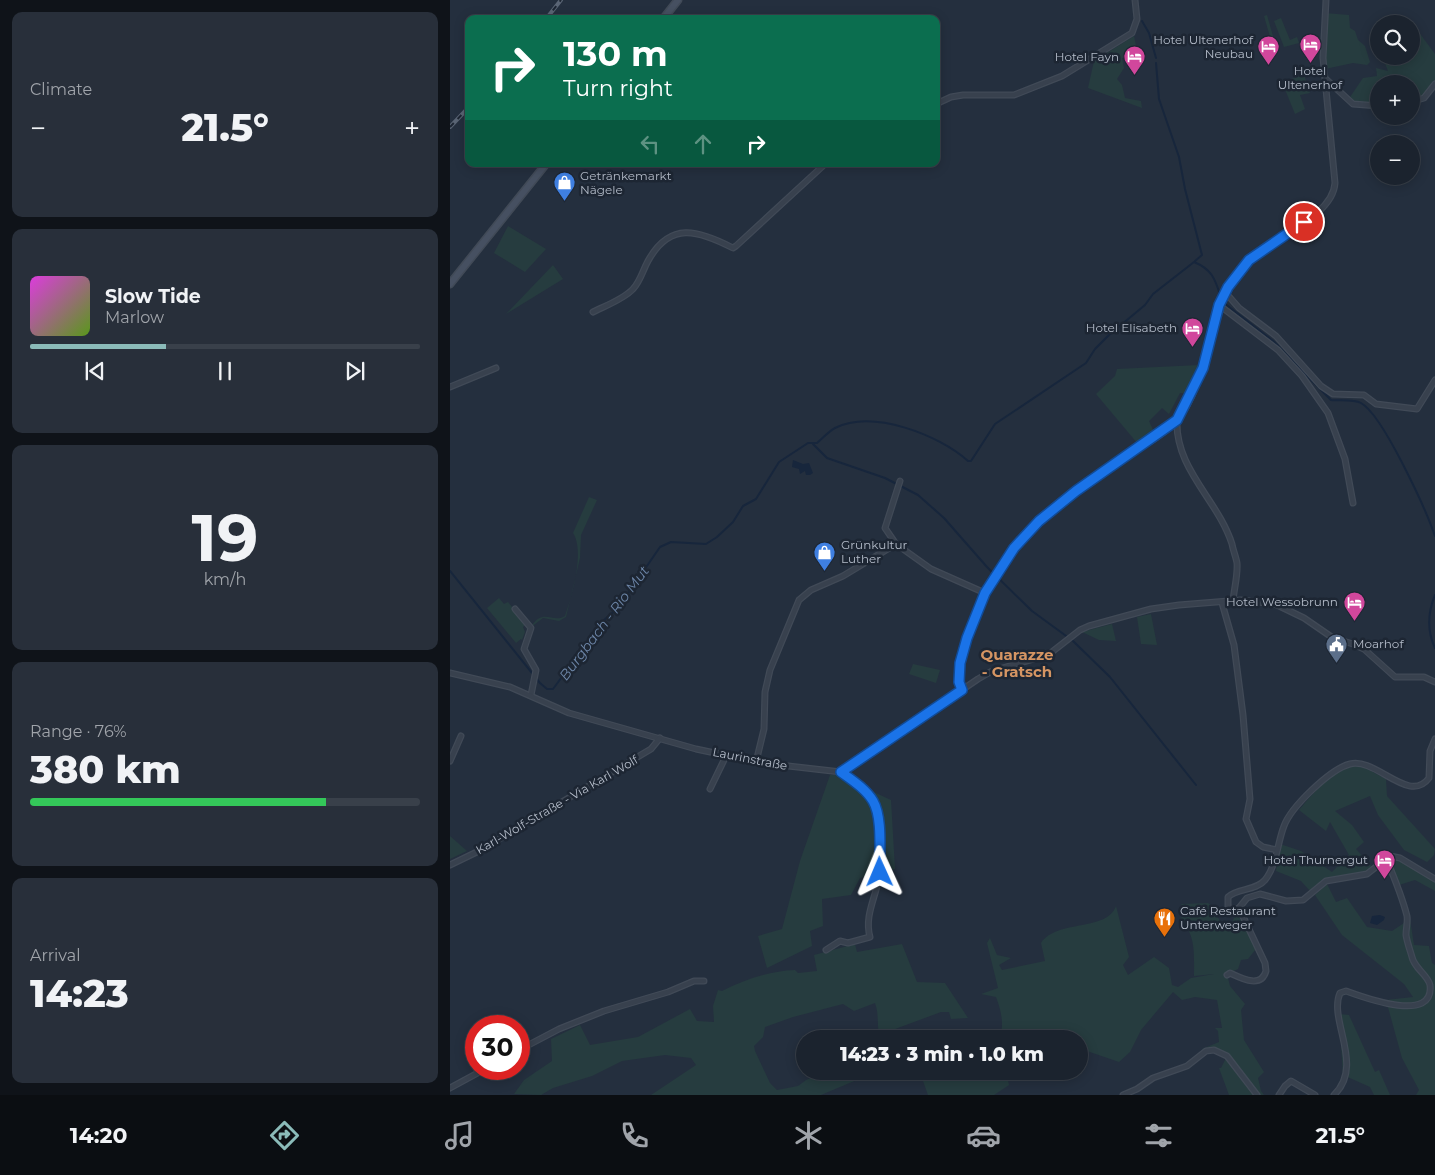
<!DOCTYPE html>
<html lang="en">
<head>
<meta charset="utf-8">
<style>
  :root { --surface:#1b232e; --page:#282f3a; --text:#f1f3f6; --muted:#a0a4aa; --line:#39404a; --accent:#8bbbb9 }
  body { margin:0; font-family:Montserrat,sans-serif; background:var(--page); color:var(--text); height:100vh; display:flex; flex-direction:column; font-size:19px; white-space:nowrap }
  * { box-sizing:border-box; margin:0 }
  p { font-size:16px; color:var(--muted) }
  .icon { flex:none; width:28px; height:28px; fill:none; stroke:currentColor; stroke-width:2; stroke-linecap:round; stroke-linejoin:round }
  .map { position:relative; flex:1; overflow:hidden }
  .sheet { display:flex; flex-direction:column; gap:12px; padding:12px; background:#0f1319; width:450px }
  .sheet>* { flex:none }
  .top-card { position:absolute; left:15px; top:15px; width:475px; height:152px; border-radius:10px; box-shadow:0 2px 12px #0003,0 0 0 1px var(--line); background:#0b6e4f; color:#fff; overflow:hidden }
  .fabs { position:absolute; left:920px; top:15px; display:grid; gap:10px }
  .fabs a { display:grid; place-items:center; width:50px; height:50px; border-radius:50%; background:var(--surface); box-shadow:0 2px 12px #0003,0 0 0 1px var(--line); font-size:25px }
  .speed { position:absolute; left:15px; top:1015px; display:flex; gap:10px; font-size:25px; font-weight:700; text-align:center }
  .speed>* { display:grid; place-content:center; width:65px; height:65px; border-radius:50%; background:var(--surface); box-shadow:0 2px 12px #0003,0 0 0 1px var(--line); line-height:1 }
  .speed .limit { border:8px solid #d22; background:#fff; color:#111 }
  .pin { position:absolute; display:grid; place-items:center; width:42px; height:42px; color:#fff; margin:-21px; border:2px solid #fff; border-radius:50%; box-shadow:0 1px 5px #0007 }
  .me { position:absolute; width:55px; margin:-28px; rotate:359deg; stroke-linejoin:round; filter:drop-shadow(0 0 4px #0008) }
  .turn { display:flex; align-items:center; gap:18px; height:105px; padding:0 15px; font-size:22px }
  .turn .icon { width:65px; height:65px; stroke-width:2.5 }
  .turn b { display:block; font-size:35px; line-height:42px }
  .lanes { display:flex; align-items:center; height:48px; padding:0 15px; background:#0003; justify-content:center; gap:25px; direction:ltr }
  .lanes .off { opacity:.35 }
  .big { font-size:38px; font-weight:800; line-height:1.1 }
  .sheet .widget { flex:1; display:flex; flex-direction:column; justify-content:center; gap:8px; min-width:0; padding:0 18px; border-radius:10px; background:var(--page) }
  .sheet .dial { align-items:center; gap:0 }
  .dial b { font-size:65px; line-height:1 }
  .song { display:flex; align-items:center; gap:15px }
  .cover { width:60px; height:60px; border-radius:8px; background:linear-gradient(135deg,hsl(300 70% 55%),hsl(90 70% 35%)) }
  .played { height:5px; border-radius:2px; background:linear-gradient(90deg,var(--accent) 35%,var(--line) 35%) }
  .keys { display:flex; justify-content:space-around; direction:ltr }
  .heat { display:flex; justify-content:space-between; align-items:center; font-size:28px; direction:ltr }
  .charge { height:8px; border-radius:4px; background:linear-gradient(90deg,#34c759 76%,var(--line) 0) }
  .trip { position:absolute; left:346px; top:1030px; width:292px; height:50px; border-radius:25px; background:var(--surface); box-shadow:0 2px 12px #0003,0 0 0 1px var(--line); font-weight:800; line-height:50px; text-align:center }
  .tabs { display:flex; height:80px; justify-content:space-around; align-items:center; background:#0b0e12; color:var(--muted) }
  .tabs .icon { width:35px; height:35px }
  .tabs .selected { color:var(--accent) }
  .tabs b { font-size:22px; color:var(--text) }
  main { display:flex; flex:1; min-height:0 }
  .map>svg:first-child { display:block }
</style>
</head>
<body>
<main>
<section class="sheet">
<div class="widget"><p>Climate</p>
<div class="heat"><a>−</a><b class="big">21.5°</b><a>+</a></div>
</div>
<div class="widget">
<div class="song"><i class="cover"></i><div><b>Slow Tide</b><p>Marlow</p></div></div>
<div class="played"></div>
<div class="keys"><svg class="icon" aria-label="previous" viewBox="0 0 24 24"><path d="M18 5L8 12l10 7zM5 5v14"/></svg><svg class="icon" aria-label="pause" viewBox="0 0 24 24"><path d="M8 5v14M16 5v14"/></svg><svg class="icon" aria-label="next" viewBox="0 0 24 24"><path d="M6 5l10 7-10 7zM19 5v14"/></svg></div>
</div>
<div class="widget dial"><b>19</b><p>km/h</p></div>
<div class="widget"><p>Range · 76%</p><b class="big">380 km</b><div class="charge"></div></div>
<div class="widget"><p>Arrival</p><b class="big">14:23</b></div>
</section>
<div class="map">
<svg width="985" height="1095" viewBox="0 0 985 1095">
  <rect width="100%" height="100%" fill="#242f3e"/>
  <!-- green -->
  <g fill="#263c3f">
    <polygon points="875,13 899,15 900,28 905,31 908,40 915,46 920,62 917,65 903,63 875,69"/>
    <polygon points="817,15 827,50 824,51 814,16"/>
    <polygon points="831,18 840,40 847,37 849,43 834,47 824,21"/>
    <polygon points="965,27 985,54 985,84 977,96 961,102 961,84 929,84 929,106 915,106 898,100 913,78 927,76 926,68 938,71 932,56 961,56 961,30"/>
    <polygon points="684,36 688,56 672,58 674,68 667,79 672,85 675,98 691,101 692,108 638,88 644,61"/>
    <polygon points="854,75 860,93 850,95 855,109 845,114 832,82"/>
    <polygon points="58,226 96,249 75,272 44,253"/>
    <polygon points="103,265 113,279 56,314"/>
    <polygon points="749,365 739,393 730,393 719,414 712,408 699,421 704,432 688,444 646,394 665,376 667,369"/>
    <path d="M139 497 147 500 131 535 130 558 116 617 109 621 93 618 81 627C93 607 103 624 115 616 122 596 135 551 123 533Z"/>
    <polygon points="49,598 54,604 58,602 76,624 73,627 75,632 72,640 71,639 66,643 37,608"/>
    <polygon points="701,614 707,645 691,644 687,617"/>
    <polygon points="662,624 666,641 649,640 632,632"/>
    <polygon points="463,664 490,670 486,683 459,674"/>
    <path d="M910 765 936 779 937 796 985 849 984 855 977 862 954 850 928 815 920 796 885 811 902 825 914 842 906 849 922 867 913 874 875 879 861 892 851 881 826 871 830 844 851 851 882 872 899 855 880 822 876 831 849 810C865 791 884 768 910 765Z"/>
    <polygon points="380,775 387,775 441,800 445,869 410,878 401,895 372,899 373,926 360,931 362,946 317,968 308,936 332,929 350,861"/>
    <polygon points="0,836 17,851 0,859"/>
    <polygon points="939,859 947,859 985,882 985,891 965,880 949,885"/>
    <polygon points="877,884 886,902 897,898 917,927 942,931 960,919 964,945 979,946 982,963 985,965 985,1095 966,1095 969,1090 952,1058 936,1000 963,997 954,984 892,935 865,895"/>
    <path d="M758 903 762 906 770 921 782 929V922L787 912 806 949 798 959 791 960 788 969 777 974 780 986 795 1004 791 1010 794 1040 814 1072 808 1078 811 1091 814 1095H779L769 1068H771L776 1058 764 1050 754 1052 752 1049 769 1042 768 1031 765 1028H772L767 1000 745 997 732 1000 723 992 691 1030 680 1052 669 1062 634 1050 630 1054V1039H599L579 1035 576 1039H549C555 1026 551 1010 546 997L531 994 548 988 537 943 540 938 547 955 561 958 549 965 552 970 595 961 591 943C607 919 657 932 666 906L679 957 673 965 678 975 704 957 719 968 722 985 728 987 741 978 764 974 744 976C744 954 746 934 730 919L737 912 731 904Z"/>
    <path d="M405 944 407 952 452 944 467 982 495 983 518 1018 501 1019 499 1012H491L429 1035C427 1024 429 1014 425 1003L404 1011 393 1004 343 1017 315 1027 313 1037 304 1046 305 1051 320 1083 327 1090 348 1086 356 1080 377 1071H428L371 1095H201L246 1065 241 1058 215 1055 172 1061 142 1076 103 1088 91 1095 64 1094 74 1080 102 1061 101 1039 130 1025 140 1045 188 1037 240 1009 247 1021 264 1022 263 1006 268 990 272 991C295 979 320 971 345 970L348 973 367 971 364 955Z"/>
    <polygon points="889,1014 899,1015 925,1072 929,1070 940,1095 924,1095 920,1087 893,1075"/>
    <polygon points="484,1071 556,1071 559,1085 544,1095 478,1095 473,1081"/>
  </g>
  <!-- water -->
  <g fill="#17263c">
    <polygon points="343,460 353,464 359,463 363,473 360,475 356,475 355,471 350,474 349,469 342,467"/>
    <polygon points="930,915 935,917 934,920 927,925 920,923 922,916"/>
  </g>
  <g fill="none" stroke-linecap="round" stroke-linejoin="round">
    <!-- stream -->
    <g stroke="#17263c" stroke-width="2">
      <polyline points="692,21 699,33 706,58"/>
      <polyline points="706,63 709,99 729,157 735,189 752,255 745,261"/>
      <path d="M774 303 823 341 881 400C889 401 904 399 911 403 933 415 976 510 985 536"/>
      <polyline points="363,444 377,458 435,478 468,495 494,518 537,567 582,611 623,641 660,677 746,785"/>
      <path d="M0 571 90 683 97 689H103L154 620 168 608 210 547 221 542 256 544 267 537 283 522 293 506 306 499 329 462 358 443H367C373 438 379 431 385 428 423 409 489 435 518 461H521L545 424 636 363 645 349 659 335 695 305 703 294 744 262C761 269 765 278 770 295"/>
      <path d="M985 595C978 612 977 631 985 648"/>
    </g>
    <defs>
      <g id="street">
        <polyline points="877,80 903,104 929,106"/>
        <polyline points="961,102 974,98 985,84"/>
        <polyline points="486,104 501,97 513,95 564,95 612,76 682,33 687,19 685,0"/>
        <polyline points="775,292 789,308 826,336 871,386 883,394 914,395 926,404 967,409 985,380"/>
        <polyline points="769,305 828,350 852,376 878,413 895,459 903,503"/>
        <path d="M143 312C155 306 174 299 183 289 190 282 193 270 198 261 220 221 248 230 283 248L286 246 375 164"/>
        <polyline points="0,387 46,368"/>
        <path d="M727 420C725 469 768 500 782 544 783 550 786 557 787 563 788 575 784 589 783 601"/>
        <polyline points="446,544 481,569 535,593"/>
        <polyline points="772,603 784,645 793,715 800,799 796,819 806,842 813,847 827,850"/>
        <polyline points="65,609 81,628 74,649 86,670 81,695"/>
        <polyline points="0,673 60,687 119,713 246,749 312,763 391,772"/>
        <path d="M512 690C504 668 515 642 524 621 553 550 598 507 662 465 680 453 714 436 727 420 754 389 755 338 770 303 776 288 786 275 797 263 818 239 883 218 885 183L873 58 876 0"/>
        <polyline points="0,761 11,736"/>
        <polyline points="306,762 314,729 315,692 320,670 349,600 361,590 393,576 446,544 435,528 450,481"/>
        <polyline points="391,772 528,679 542,671 598,655 630,630 639,626 701,609 729,605 791,600 825,604 854,618 883,638 903,644 914,649 945,677 974,677 985,682"/>
        <polyline points="260,789 276,756"/>
        <polyline points="0,865 31,850 201,749 210,738"/>
        <path d="M789 908 784 910 778 907V897C787 888 806 891 815 880 827 865 827 844 834 826 841 807 880 769 900 764 926 757 959 805 979 778L980 751 985 739"/>
        <polyline points="789,908 797,898 810,894 836,901 853,900 876,881 917,874 940,856 950,858 985,879"/>
        <path d="M376 950 390 941 398 943 420 937C414 916 426 897 429 877 432 861 431 814 423 800 415 789 402 780 391 772"/>
        <path d="M777 975 780 973C791 978 811 989 816 971L815 963 789 908"/>
        <polyline points="69,1050 109,1029 154,1011 218,992 244,981 254,981"/>
        <polyline points="0,1088 35,1069"/>
        <polyline points="673,1095 687,1089 703,1078 737,1066 756,1051 764,1050 777,1056 807,1095"/>
        <polyline points="829,1095 835,1086 841,1081 865,1095"/>
        <path d="M884 1095C915 1065 878 1020 890 993L896 991C910 996 985 1025 980 985 978 975 964 968 962 957 960 950 957 942 956 935 956 928 958 922 957 916 952 896 944 877 936 858"/>
      </g>
      <g id="secondary">
        <polyline points="213,19 228,0"/>
        <polyline points="0,284 96,164"/>
      </g>
    </defs>
    <!-- street casing -->
    <use href="#street" stroke="#414a57" stroke-width="7"/>
    <!-- secondary casing -->
    <use href="#secondary" stroke="#414a57" stroke-width="9"/>
    <!-- street -->
    <use href="#street" stroke="#38414e" stroke-width="4.5"/>
    <!-- secondary -->
    <use href="#secondary" stroke="#465061" stroke-width="6"/>
    <defs>
      <g id="rail">
        <polyline points="96,19 111,0"/>
        <polyline points="0,127 19,107"/>
      </g>
    </defs>
    <!-- rail casing -->
    <use href="#rail" stroke="#5a6575" stroke-width="4"/>
    <!-- rail -->
    <use href="#rail" stroke="#1d2633" stroke-width="2" stroke-dasharray="5.5" stroke-linecap="butt"/>
  </g>
  <g fill="none" stroke-linecap="round" stroke-linejoin="round">
    <defs>
      <path id="route" d="M430 872C429 853 433 818 423 801 416 789 402 780 391 772L512 690 509 682 510 663 517 638 535 593 564 548 589 521 626 491 727 420 753 368 769 305 778 287 799 260 854 222"/>
    </defs>
    <!-- route casing -->
    <use href="#route" stroke="#114b97" stroke-width="12"/>
    <!-- route -->
    <use href="#route" stroke="#1a73e8" stroke-width="9"/>
  </g>
  <!-- icons -->
  <defs>
    <symbol id="hotel-pin" viewBox="-11 -11 22 30"><path d="M0 17L-7.5 6A9.5 9.5 0 1 1 7.5 6Z" fill="#d1479c" stroke="#1d2633"/><path d="M-6-4.5h1.5V1H6V5H4.5V3h-9V5H-6ZM-4 0a1.8 1.8 0 1 1 3.6 0ZM.5 0V-2.5h3Q6-2.5 6 0Z" fill="#fff"/></symbol>
    <symbol id="shop-pin" viewBox="-11 -11 22 30"><path d="M0 17L-7.5 6A9.5 9.5 0 1 1 7.5 6Z" fill="#3f7fe0" stroke="#1d2633"/><path d="M-5-2.5h2.3a2.7 3.5 0 0 1 5.4 0H5L5.5 6h-11ZM-1.5-2.5h3a1.5 2.3 0 0 0-3 0Z" fill="#fff"/></symbol>
    <symbol id="civic-pin" viewBox="-11 -11 22 30"><path d="M0 17L-7.5 6A9.5 9.5 0 1 1 7.5 6Z" fill="#5c6f8a" stroke="#1d2633"/><path d="M-.6-6.5H3V-4.5H.6V-3L4-1V1h2V6H-6V1h2V-1L-.6-3ZM-1.2 2.5V6h2.4V2.5Z" fill="#fff"/></symbol>
    <symbol id="restaurant-pin" viewBox="-11 -11 22 30"><path d="M0 17L-7.5 6A9.5 9.5 0 1 1 7.5 6Z" fill="#e8710a" stroke="#1d2633"/><path d="M-5-6h1v4h1v-4h1v4h1v-4h1v5L-1.5 .5V6h-2V.5L-5-1ZM5-6V6H3V1.5H1.5Q1.5-4 5-6Z" fill="#fff"/></symbol>
  </defs>
  <g fill-rule="evenodd">
    <use href="#hotel-pin" x="848" y="32" width="25" height="34"/>
    <use href="#hotel-pin" x="806" y="34" width="25" height="34"/>
    <use href="#hotel-pin" x="672" y="44" width="25" height="34"/>
    <use href="#shop-pin" x="102" y="170" width="25" height="34"/>
    <use href="#hotel-pin" x="730" y="316" width="25" height="34"/>
    <use href="#shop-pin" x="362" y="540" width="25" height="34"/>
    <use href="#hotel-pin" x="892" y="590" width="25" height="34"/>
    <use href="#civic-pin" x="874" y="632" width="25" height="34"/>
    <use href="#hotel-pin" x="922" y="848" width="25" height="34"/>
    <use href="#restaurant-pin" x="702" y="906" width="25" height="34"/>
  </g>
  <g text-anchor="middle" stroke-width="5" stroke-linejoin="round" paint-order="stroke">
    <!-- poi labels -->
    <g font-size="12" fill="#b4bcc9" stroke="#1d2633" text-anchor="end">
      <text x="803" y="44">Hotel Ultenerhof<tspan x="803" dy="14">Neubau</tspan></text>
      <text x="669" y="61">Hotel Fayn</text>
      <text x="860" y="75" text-anchor="middle">Hotel<tspan x="860" dy="14">Ultenerhof</tspan></text>
      <text x="130" y="180" text-anchor="start">Getränkemarkt<tspan x="130" dy="14">Nägele</tspan></text>
      <text x="727" y="332">Hotel Elisabeth</text>
      <text x="391" y="549" text-anchor="start">Grünkultur<tspan x="391" dy="14">Luther</tspan></text>
      <text x="888" y="606">Hotel Wessobrunn</text>
      <text x="903" y="648" text-anchor="start">Moarhof</text>
      <text x="918" y="864">Hotel Thurnergut</text>
      <text x="730" y="915" text-anchor="start">Café Restaurant<tspan x="730" dy="14">Unterweger</tspan></text>
    </g>
    <!-- street labels -->
    <g font-size="12" fill="#b4bcc9" stroke="#1d2633">
      <text transform="translate(300 759) rotate(11)" y="4">Laurinstraße</text>
      <text transform="translate(107 805) rotate(-30)" y="4">Karl-Wolf-Straße - Via Karl Wolf</text>
    </g>
    <!-- water labels -->
    <g font-size="14" font-style="italic" fill="#6d86a8" stroke="#1d2633">
      <text transform="translate(154 623) rotate(-53)" y="5">Burgbach - Rio Mut</text>
    </g>
    <!-- quarter labels -->
    <g font-size="15" font-weight="bold" fill="#d59563" stroke="#1d2633">
      <text x="567" y="660">Quarazze<tspan x="567" dy="17">- Gratsch</tspan></text>
    </g>
  </g>
</svg>
<div class="fabs">
<a><svg class="icon" aria-label="search" viewBox="0 0 24 24"><circle cx="10" cy="10" r="6"/><path d="M15 15l6 6"/></svg></a>
<a>+</a>
<a>−</a>
</div>
<div class="speed"><div class="limit">30</div></div>
<div class="pin" style="left:854px;top:222px;background:#d93025"><svg class="icon" aria-label="arrive" viewBox="0 0 24 24"><path d="M6 21V4h12l-3 4 3 4H6"/></svg></div>
<svg class="me" style="left:430px;top:872px" viewBox="-20 -20 40 40"><path d="M0-17L14 15 0 8-14 15z" fill="#1a73e8" stroke="#fff" stroke-width="4"/></svg>
<div class="trip">14:23 · 3 min · 1.0 km</div>
<div class="top-card">
<div class="turn"><svg class="icon" aria-label="right" viewBox="0 0 24 24"><path d="M7 20v-9h11M14 6l5 5-5 5"/></svg><div><b>130 m</b>Turn right</div></div>
<div class="lanes"><svg class="icon off" aria-label="left" viewBox="0 0 24 24"><path d="M17 20v-9H6M10 6l-5 5 5 5"/></svg><svg class="icon off" aria-label="ahead" viewBox="0 0 24 24"><path d="M12 20V5M6 11l6-6 6 6"/></svg><svg class="icon" aria-label="right" viewBox="0 0 24 24"><path d="M7 20v-9h11M14 6l5 5-5 5"/></svg></div>
</div>
</div>
</main>
<nav class="tabs">
<b>14:20</b>
<svg class="icon selected" aria-label="directions" viewBox="0 0 24 24"><path d="M12 3l9 9-9 9-9-9zM9 14v-3h6M13 9l2 2-2 2"/></svg>
<svg class="icon" aria-label="music" viewBox="0 0 24 24"><path d="M9 18V5l10-2v13"/><circle cx="6" cy="18" r="3"/><circle cx="16" cy="16" r="3"/></svg>
<svg class="icon" aria-label="phone" viewBox="0 0 24 24"><path d="M5 4h4l2 5-3 2q2 4 5 5l2-3 5 2v4C11 20 4 13 5 4z"/></svg>
<svg class="icon" aria-label="climate" viewBox="0 0 24 24"><path d="M12 3v18M4 7l16 10M4 17L20 7"/></svg>
<svg class="icon" aria-label="car" viewBox="0 0 24 24"><path d="M5 17H2v-5l4-1 3-4h7l3 4 3 1v5h-3M9 17h6M6 11h13"/><circle cx="7" cy="17" r="2"/><circle cx="17" cy="17" r="2"/></svg>
<svg class="icon" aria-label="filters" viewBox="0 0 24 24"><path d="M4 7h16M4 17h16"/><circle cx="9" cy="7" r="2"/><circle cx="15" cy="17" r="2"/></svg>
<b>21.5°</b>
</nav>
</body>
</html>
